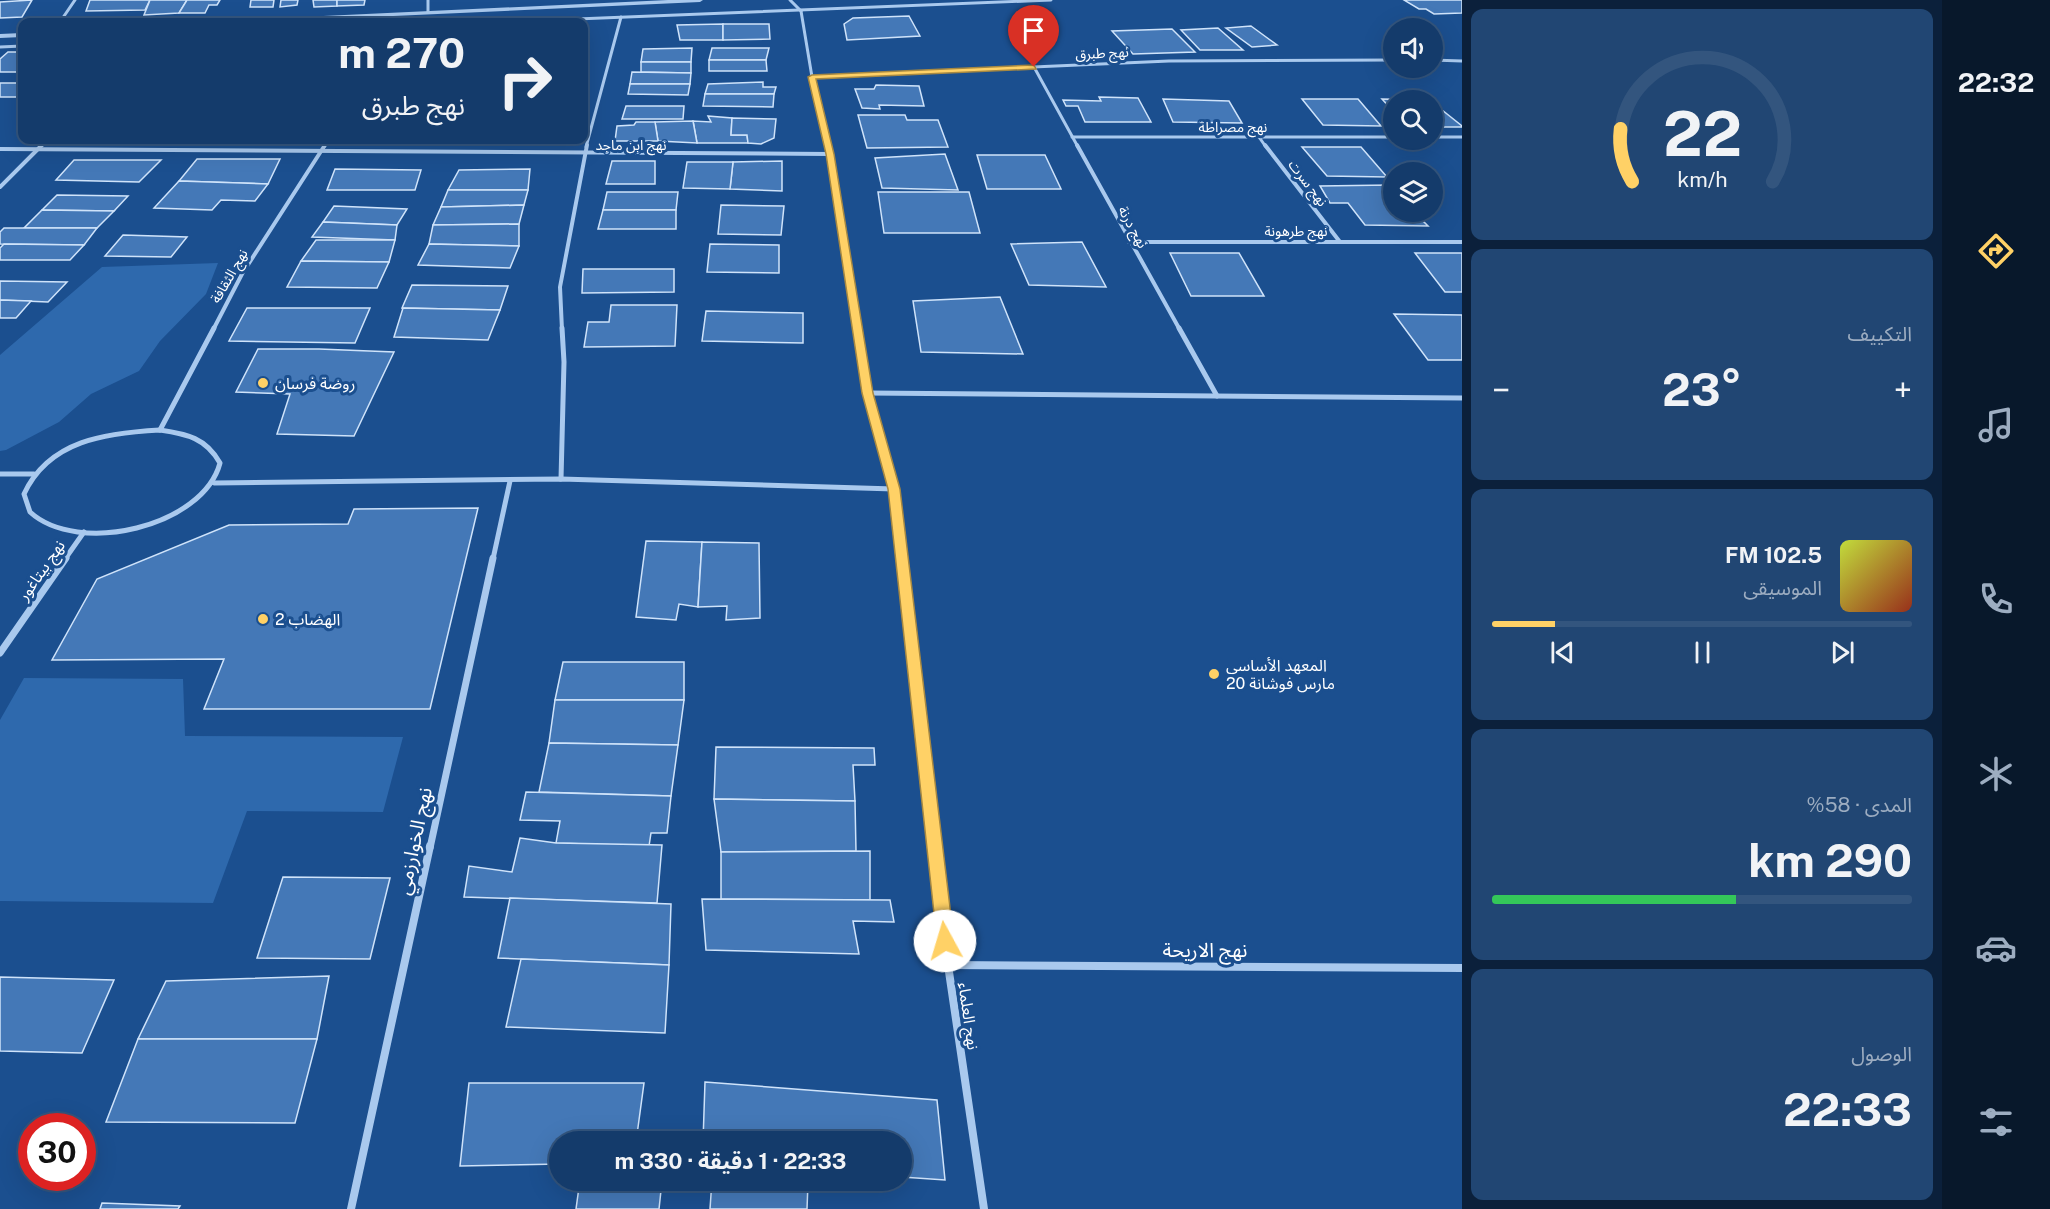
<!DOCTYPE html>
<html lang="ar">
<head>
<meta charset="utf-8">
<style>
  :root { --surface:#143b6b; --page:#214673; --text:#f1f3f6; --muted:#9dadc1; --line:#33557e; --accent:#ffd166 }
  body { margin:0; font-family:"Public Sans","Noto Sans Arabic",sans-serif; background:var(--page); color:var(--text); direction:rtl; height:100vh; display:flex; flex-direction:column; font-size:22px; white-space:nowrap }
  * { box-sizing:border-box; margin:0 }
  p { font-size:20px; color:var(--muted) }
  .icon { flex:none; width:33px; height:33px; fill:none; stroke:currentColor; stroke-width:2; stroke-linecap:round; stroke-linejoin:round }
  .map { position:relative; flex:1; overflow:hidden; direction:ltr }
  .details { display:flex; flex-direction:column; gap:9px; padding:9px; background:#0b203b; width:480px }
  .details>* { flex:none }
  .hud { position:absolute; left:18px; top:18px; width:570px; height:126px; border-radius:12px; box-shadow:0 6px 24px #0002,0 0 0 2px var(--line); direction:rtl; background:#143b6b; color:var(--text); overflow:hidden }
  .controls { position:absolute; left:1383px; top:18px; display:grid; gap:12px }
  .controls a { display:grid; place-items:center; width:60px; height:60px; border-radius:50%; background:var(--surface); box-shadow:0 6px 24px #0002,0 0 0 2px var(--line); font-size:30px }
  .speed { position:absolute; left:18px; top:1113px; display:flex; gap:12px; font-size:30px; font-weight:700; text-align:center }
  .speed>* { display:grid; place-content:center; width:78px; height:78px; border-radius:50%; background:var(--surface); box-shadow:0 6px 24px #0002,0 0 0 2px var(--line); line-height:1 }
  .speed .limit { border:9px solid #d22; background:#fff; color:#111 }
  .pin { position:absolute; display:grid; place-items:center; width:51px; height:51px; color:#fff; margin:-62px -26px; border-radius:50% 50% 50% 0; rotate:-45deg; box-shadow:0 0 6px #0007 }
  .pin .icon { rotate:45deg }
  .me { position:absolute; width:66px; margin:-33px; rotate:354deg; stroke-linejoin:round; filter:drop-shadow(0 0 4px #0008) }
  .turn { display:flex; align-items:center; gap:21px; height:126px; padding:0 24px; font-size:27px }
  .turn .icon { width:78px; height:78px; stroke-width:2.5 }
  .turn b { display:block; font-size:42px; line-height:51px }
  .big { font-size:45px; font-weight:700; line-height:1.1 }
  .details .widget { flex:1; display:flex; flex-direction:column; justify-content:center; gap:9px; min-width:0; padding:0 21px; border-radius:12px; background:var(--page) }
  .details .dial { align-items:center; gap:0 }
  .dial svg { height:156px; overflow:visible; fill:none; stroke:var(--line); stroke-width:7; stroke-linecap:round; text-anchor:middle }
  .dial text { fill:var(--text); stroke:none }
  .song { display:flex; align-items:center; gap:18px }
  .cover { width:72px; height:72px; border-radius:9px; background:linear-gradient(135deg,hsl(70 70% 55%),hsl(10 70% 35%)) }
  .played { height:6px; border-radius:3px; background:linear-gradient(90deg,var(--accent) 15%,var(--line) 15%) }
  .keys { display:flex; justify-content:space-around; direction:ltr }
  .heat { display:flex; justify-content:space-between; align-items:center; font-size:33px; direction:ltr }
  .charge { height:9px; border-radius:4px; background:linear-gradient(90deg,#34c759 58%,var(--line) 0) }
  .trip { position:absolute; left:549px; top:1131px; width:363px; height:60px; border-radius:30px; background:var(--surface); box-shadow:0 6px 24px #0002,0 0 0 2px var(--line); font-weight:700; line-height:60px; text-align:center; direction:rtl }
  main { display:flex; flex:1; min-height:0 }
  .tab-bar { display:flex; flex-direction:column; width:108px; justify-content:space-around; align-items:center; background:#08182b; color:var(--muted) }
  .tab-bar .icon { width:42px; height:42px }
  .tab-bar .selected { color:var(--accent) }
  .tab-bar b { font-size:27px; color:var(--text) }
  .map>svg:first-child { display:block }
</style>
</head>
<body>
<main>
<nav class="tab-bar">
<b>22:32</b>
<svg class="icon selected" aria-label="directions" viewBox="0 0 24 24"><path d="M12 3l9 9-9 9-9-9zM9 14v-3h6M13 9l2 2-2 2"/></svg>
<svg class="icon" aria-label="music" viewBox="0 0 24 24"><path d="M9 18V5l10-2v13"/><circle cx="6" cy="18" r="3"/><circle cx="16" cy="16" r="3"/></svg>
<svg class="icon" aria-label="phone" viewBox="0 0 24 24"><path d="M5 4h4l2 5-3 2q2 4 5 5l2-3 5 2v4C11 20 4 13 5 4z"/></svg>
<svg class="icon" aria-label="climate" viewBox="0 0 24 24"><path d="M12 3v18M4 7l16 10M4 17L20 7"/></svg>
<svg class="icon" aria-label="car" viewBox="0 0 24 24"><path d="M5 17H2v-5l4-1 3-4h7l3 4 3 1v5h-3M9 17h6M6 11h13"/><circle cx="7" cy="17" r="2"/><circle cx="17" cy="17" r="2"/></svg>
<svg class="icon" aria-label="filters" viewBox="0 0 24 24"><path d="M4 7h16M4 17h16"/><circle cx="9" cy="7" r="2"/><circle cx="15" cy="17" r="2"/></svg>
</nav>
<section class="details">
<div class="widget dial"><svg viewBox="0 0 100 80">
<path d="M14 69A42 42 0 1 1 86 69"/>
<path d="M14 69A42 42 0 0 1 8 42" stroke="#ffd166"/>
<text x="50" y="56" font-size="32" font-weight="700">22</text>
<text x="50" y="72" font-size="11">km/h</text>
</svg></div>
<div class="widget"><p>التكييف</p>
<div class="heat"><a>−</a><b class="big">23°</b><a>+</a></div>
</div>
<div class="widget">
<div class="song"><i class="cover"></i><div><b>102.5 FM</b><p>الموسيقى</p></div></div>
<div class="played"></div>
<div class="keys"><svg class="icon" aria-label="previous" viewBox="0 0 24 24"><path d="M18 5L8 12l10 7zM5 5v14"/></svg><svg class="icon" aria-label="pause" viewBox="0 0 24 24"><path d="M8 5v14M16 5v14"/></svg><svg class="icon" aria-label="next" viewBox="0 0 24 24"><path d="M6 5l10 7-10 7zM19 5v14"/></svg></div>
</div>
<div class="widget"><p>المدى · 58%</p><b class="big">290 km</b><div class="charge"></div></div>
<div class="widget"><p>الوصول</p><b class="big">22:33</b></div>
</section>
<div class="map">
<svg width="1462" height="1209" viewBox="0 0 1462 1209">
  <rect width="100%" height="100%" fill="#1b4f8f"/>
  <!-- green -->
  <g fill="#2e69ad">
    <polygon points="218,263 206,294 160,341 139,371 91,394 59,422 6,450 0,451 0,355 102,267"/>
    <polygon points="24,678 183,679 185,736 403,737 383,812 247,811 213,903 0,901 0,720"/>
  </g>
  <!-- building -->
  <g fill="#4478b7" stroke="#cfe3fa" stroke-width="1.5">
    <polygon points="32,0 22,17 0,18 0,2"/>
    <polygon points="90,0 150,0 145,10 86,11"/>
    <polygon points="150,0 187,0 179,13 144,15"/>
    <polygon points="187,0 220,0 217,5 209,5 205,13 179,13"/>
    <polygon points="251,0 274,0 273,7 250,7"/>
    <polygon points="281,0 298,0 297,5 280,7"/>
    <polygon points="313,0 337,0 337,6 314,7"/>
    <polygon points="337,0 365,0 364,5 337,6"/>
    <polygon points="1404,0 1462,0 1462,13 1434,14 1426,9 1419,9"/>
    <polygon points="909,16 920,36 847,40 844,24 853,18"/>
    <polygon points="723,24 723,40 680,40 677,25"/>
    <polygon points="723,24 769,24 770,39 723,40"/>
    <polygon points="1251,26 1277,45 1252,47 1226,28"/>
    <polygon points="1218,28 1243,50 1200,50 1181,30"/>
    <polygon points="1172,29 1195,52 1133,54 1112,31"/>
    <polygon points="692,48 691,62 641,62 643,49"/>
    <polygon points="712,48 769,48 766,60 709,60"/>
    <polygon points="8,52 22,52 22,72 0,72 0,59"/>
    <polygon points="709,60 766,60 767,71 709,71"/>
    <polygon points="641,62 691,62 691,73 641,72"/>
    <polygon points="632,72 691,73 690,84 630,84"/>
    <polygon points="763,82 763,87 776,87 774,94 705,94 708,84"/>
    <rect x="0" y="83" width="22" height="14"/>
    <polygon points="630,84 690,84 688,95 628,94"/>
    <polygon points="876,85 919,86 924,106 879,105 880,109 862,108 855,89 874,89"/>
    <polygon points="705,94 774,94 773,107 703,106"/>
    <polygon points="1099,97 1138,98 1151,122 1085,122 1078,106 1066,106 1063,100 1101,101"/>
    <polygon points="1163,99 1229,101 1242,123 1173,122"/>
    <polygon points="1302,99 1358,99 1381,126 1323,125"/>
    <polygon points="1382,99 1431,100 1394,100 1394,112"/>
    <polygon points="1432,102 1462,126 1462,127 1432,127"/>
    <polygon points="626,106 684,106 683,119 622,119"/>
    <polygon points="858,115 905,115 907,120 938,120 948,147 867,148"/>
    <polygon points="708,116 732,118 731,135 747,135 748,143 697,143 693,121 711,122"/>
    <polygon points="732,118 776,119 774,138 761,144 748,143 747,135 731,135"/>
    <polygon points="693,121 697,143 658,141 655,122"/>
    <polygon points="636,122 655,122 658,141 615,141 617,126 634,125"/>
    <polygon points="359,140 405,140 403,142"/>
    <polygon points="405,140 441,140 440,142 403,142"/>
    <polygon points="441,140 482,140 481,141 440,142"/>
    <polygon points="1302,147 1361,147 1387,177 1327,176"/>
    <polygon points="945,154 958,190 882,188 875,158"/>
    <polygon points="977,155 1045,155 1061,189 987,189"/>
    <polygon points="197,159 280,159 268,184 179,181"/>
    <polygon points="74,160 161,160 139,182 56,180"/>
    <polygon points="612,161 655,161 655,184 606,184"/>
    <polygon points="782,161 782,191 730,189 733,162"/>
    <polygon points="687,162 733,162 730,189 683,188"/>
    <polygon points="335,169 421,170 415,190 327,190"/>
    <polygon points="530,169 528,190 448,190 459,170"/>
    <polygon points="179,181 268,184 255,201 221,200 212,210 154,208"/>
    <polygon points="1390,185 1394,189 1394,212 1414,212 1428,226 1365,225 1348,203 1330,203 1320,186"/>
    <polygon points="448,190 528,190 524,205 441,207"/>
    <polygon points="607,192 678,192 676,210 603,210"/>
    <polygon points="878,192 969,192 980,233 884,233"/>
    <polygon points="57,195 128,196 114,211 42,210"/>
    <polygon points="524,205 519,224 433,225 441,207"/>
    <polygon points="721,205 784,206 781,235 718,234"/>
    <polygon points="334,206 407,209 397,225 323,222"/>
    <polygon points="42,210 114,211 97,228 24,228"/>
    <polygon points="603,210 676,210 676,229 598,229"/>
    <polygon points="323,222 397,225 395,240 312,237"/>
    <polygon points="519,224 519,246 429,244 433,225"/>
    <polygon points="4,228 97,228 84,245 0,244 0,232"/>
    <polygon points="123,235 187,237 171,257 105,256"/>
    <polygon points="316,240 395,240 389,262 301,261"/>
    <polygon points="1082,242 1106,287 1029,285 1011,244"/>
    <polygon points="4,244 84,245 70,260 0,260 0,248"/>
    <polygon points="429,244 519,246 510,268 418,265"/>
    <polygon points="710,244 779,245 779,273 707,272"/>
    <polygon points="1170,253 1239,253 1264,296 1191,296"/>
    <polygon points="1415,253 1462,253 1462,292 1445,292"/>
    <polygon points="301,261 389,262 377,288 287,287"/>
    <polygon points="583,269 674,269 674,292 582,293"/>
    <polygon points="0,281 67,282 48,302 0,300"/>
    <polygon points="412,285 508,286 500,310 402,308"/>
    <polygon points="1000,297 1023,354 921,352 913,301"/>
    <polygon points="0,300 31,301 16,318 0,318"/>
    <polygon points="611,305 677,305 675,346 584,347 588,322 609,322"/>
    <polygon points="247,308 370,308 355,343 229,341"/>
    <polygon points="403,308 500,310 488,340 394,337"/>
    <polygon points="706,311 803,313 803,343 702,341"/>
    <polygon points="1394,314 1462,315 1462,360 1428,360"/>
    <polygon points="258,349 319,349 394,352 354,436 277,434 290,394 236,392"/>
    <polygon points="478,508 430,709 204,709 224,659 52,660 97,579 229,525 348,524 354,509"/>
    <polygon points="646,541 702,542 698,607 679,604 676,620 636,617"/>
    <polygon points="702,542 759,543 760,618 726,620 727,606 698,607"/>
    <polygon points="563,662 684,662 684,700 555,700"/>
    <polygon points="555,700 684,700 678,745 549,743"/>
    <polygon points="549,743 678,745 671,796 539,792"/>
    <polygon points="716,747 874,748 875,765 853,765 855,801 714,799"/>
    <polygon points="526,792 671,796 667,833 651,833 649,846 556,843 560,821 520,820"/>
    <polygon points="714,799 855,801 856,851 721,852"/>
    <polygon points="520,838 556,843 662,845 657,903 464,897 469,866 512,872"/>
    <polygon points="870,851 870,900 721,899 721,852"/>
    <polygon points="283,877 390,878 370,959 257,958"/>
    <polygon points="510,898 671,904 669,965 498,958"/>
    <polygon points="702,899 890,900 894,922 853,921 859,954 706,950"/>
    <polygon points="521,959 669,965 665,1033 506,1027"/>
    <polygon points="329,976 317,1039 138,1039 166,981"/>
    <polygon points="0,977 114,980 82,1053 0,1051"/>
    <polygon points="138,1039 317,1039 295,1123 106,1122"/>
    <polygon points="705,1082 937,1100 945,1180 902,1177 902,1142 703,1142"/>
    <polygon points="469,1083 644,1083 636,1142 560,1142 560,1164 460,1166"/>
    <polygon points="580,1180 662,1181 659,1209 576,1209"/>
    <polygon points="712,1180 808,1183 807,1209 710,1209"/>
    <polygon points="102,1203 180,1206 178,1209 100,1209"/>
  </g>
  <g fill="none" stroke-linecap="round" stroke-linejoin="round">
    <!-- minor-far4 -->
    <g stroke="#a9c9ee" stroke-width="3">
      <polyline points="428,0 428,12"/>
      <polyline points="790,0 801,11"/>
      <polyline points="801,11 812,77 828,147"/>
      <polyline points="60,22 75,0"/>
      <polyline points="500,22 1051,0"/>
      <polyline points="0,47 22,46"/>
      <polyline points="1432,60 1462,61"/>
      <polyline points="1034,67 1078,147"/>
      <polyline points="812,77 1169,61 1394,60"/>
      <polyline points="1072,137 1394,137"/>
      <polyline points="1259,137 1266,147"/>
      <polyline points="1432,137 1462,137"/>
      <polyline points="40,147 47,140"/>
      <polyline points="324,147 328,140"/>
      <polyline points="586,147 621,17"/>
    </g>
    <!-- minor-far3 -->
    <g stroke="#a9c9ee" stroke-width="4">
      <polyline points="828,145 858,330"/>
      <polyline points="1077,145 1180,330"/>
      <polyline points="1265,145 1340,242"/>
      <polyline points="0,149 830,154"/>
      <polyline points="0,187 42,145"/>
      <polyline points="1129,242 1462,242"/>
      <polyline points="213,330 242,274 325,145"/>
      <polyline points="562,330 560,287 587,145"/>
    </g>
    <!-- minor-far2 -->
    <g stroke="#a9c9ee" stroke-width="5">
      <polyline points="858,328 868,393 894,489 902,559"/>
      <polyline points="1179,328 1217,396"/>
      <polyline points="868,393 1462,398"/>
      <path d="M160 430C187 434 206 438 220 463 203 527 78 556 30 512L24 494C49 440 106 433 160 430Z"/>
      <polyline points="160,430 214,328"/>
      <polyline points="0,474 34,474"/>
      <polyline points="561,479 564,362 562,328"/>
      <polyline points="214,483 561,479 894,489"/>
      <polyline points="65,559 84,532"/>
      <polyline points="493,559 510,481"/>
    </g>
    <!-- minor-far1 -->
    <g stroke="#a9c9ee" stroke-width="7">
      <polyline points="902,558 935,848"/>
      <polyline points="0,653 66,558"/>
      <polyline points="430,848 493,558"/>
    </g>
    <!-- minor -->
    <g stroke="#a9c9ee" stroke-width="8">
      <polyline points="935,846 948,965 984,1209"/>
      <polyline points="948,965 1462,968"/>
      <polyline points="351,1209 430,846"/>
    </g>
    <!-- tertiary -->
    <g fill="#a9c9ee" fill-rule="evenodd">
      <polygon points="668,0 703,0 700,2 260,22 234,22 237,20"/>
      <polygon points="22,33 22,37 0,38 0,34"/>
    </g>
  </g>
  <!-- route -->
  <polygon fill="#ffd166" stroke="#a68842" stroke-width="1.5" points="1034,65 1036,69 816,79 834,154 873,393 900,489 954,941 952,946 945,948 939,946 937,941 888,489 862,393 826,154 808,77 812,75"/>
  <!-- markers -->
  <g fill="#ffd166" stroke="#1b4f8f" stroke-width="2">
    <circle cx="263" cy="383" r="6"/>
    <circle cx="263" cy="619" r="6"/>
    <circle cx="1214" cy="674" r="6"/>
  </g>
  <g text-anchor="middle" stroke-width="6" stroke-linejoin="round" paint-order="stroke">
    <!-- far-street labels -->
    <g font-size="14" fill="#fff" stroke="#1b4f8f">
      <text transform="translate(1102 53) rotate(-3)" y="5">نهج طبرق</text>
      <text x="1233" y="132">نهج مصراطة</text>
      <text x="631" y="150">نهج ابن ماجد</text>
      <text transform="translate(1308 183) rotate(53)" y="5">نهج سرت</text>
      <text transform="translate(1133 227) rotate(61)" y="5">نهج درنة</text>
      <text x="1296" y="236">نهج طرهونة</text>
      <text transform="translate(229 276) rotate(-60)" y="5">نهج الثقافة</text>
    </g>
    <!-- poi labels -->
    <g font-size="16" fill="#fff" stroke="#1b4f8f" text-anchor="start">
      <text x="275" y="389">روضة فرسان</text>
      <text x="275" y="625">الهضاب 2</text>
      <text x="1226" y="671">المعهد الأساسي<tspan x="1226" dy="18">20 مارس فوشانة</tspan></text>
    </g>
    <!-- street labels -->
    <g font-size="16" fill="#fff" stroke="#1b4f8f">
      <text transform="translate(41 570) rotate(-55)" y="6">نهج بيتاغور</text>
      <text transform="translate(969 1016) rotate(82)" y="6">نهج العلماء</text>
    </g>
    <!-- near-street labels -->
    <g font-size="20" fill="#fff" stroke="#1b4f8f">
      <text transform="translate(414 841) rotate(-78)" y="7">نهج الخوارزمي</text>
      <text x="1205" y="957">نهج الاريحة</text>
    </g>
  </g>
</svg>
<div class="controls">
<a><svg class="icon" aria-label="sound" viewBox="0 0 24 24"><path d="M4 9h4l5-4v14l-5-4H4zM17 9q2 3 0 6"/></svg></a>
<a><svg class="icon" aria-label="search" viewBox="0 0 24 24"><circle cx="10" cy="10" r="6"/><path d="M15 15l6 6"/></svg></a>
<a><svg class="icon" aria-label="layers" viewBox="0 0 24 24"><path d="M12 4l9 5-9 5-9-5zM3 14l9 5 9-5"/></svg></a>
</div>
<div class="speed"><div class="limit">30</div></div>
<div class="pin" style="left:1034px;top:67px;background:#d93025"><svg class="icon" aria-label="arrive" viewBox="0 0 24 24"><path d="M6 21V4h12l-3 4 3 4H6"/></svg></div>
<svg class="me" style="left:945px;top:941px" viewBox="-20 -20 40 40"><circle r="19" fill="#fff"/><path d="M0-13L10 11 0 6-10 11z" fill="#ffd166"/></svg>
<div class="trip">22:33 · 1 دقيقة · 330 m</div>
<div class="hud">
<div class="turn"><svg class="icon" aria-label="right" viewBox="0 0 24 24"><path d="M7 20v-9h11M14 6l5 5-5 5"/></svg><div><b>270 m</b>نهج طبرق</div></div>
</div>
</div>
</main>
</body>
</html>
